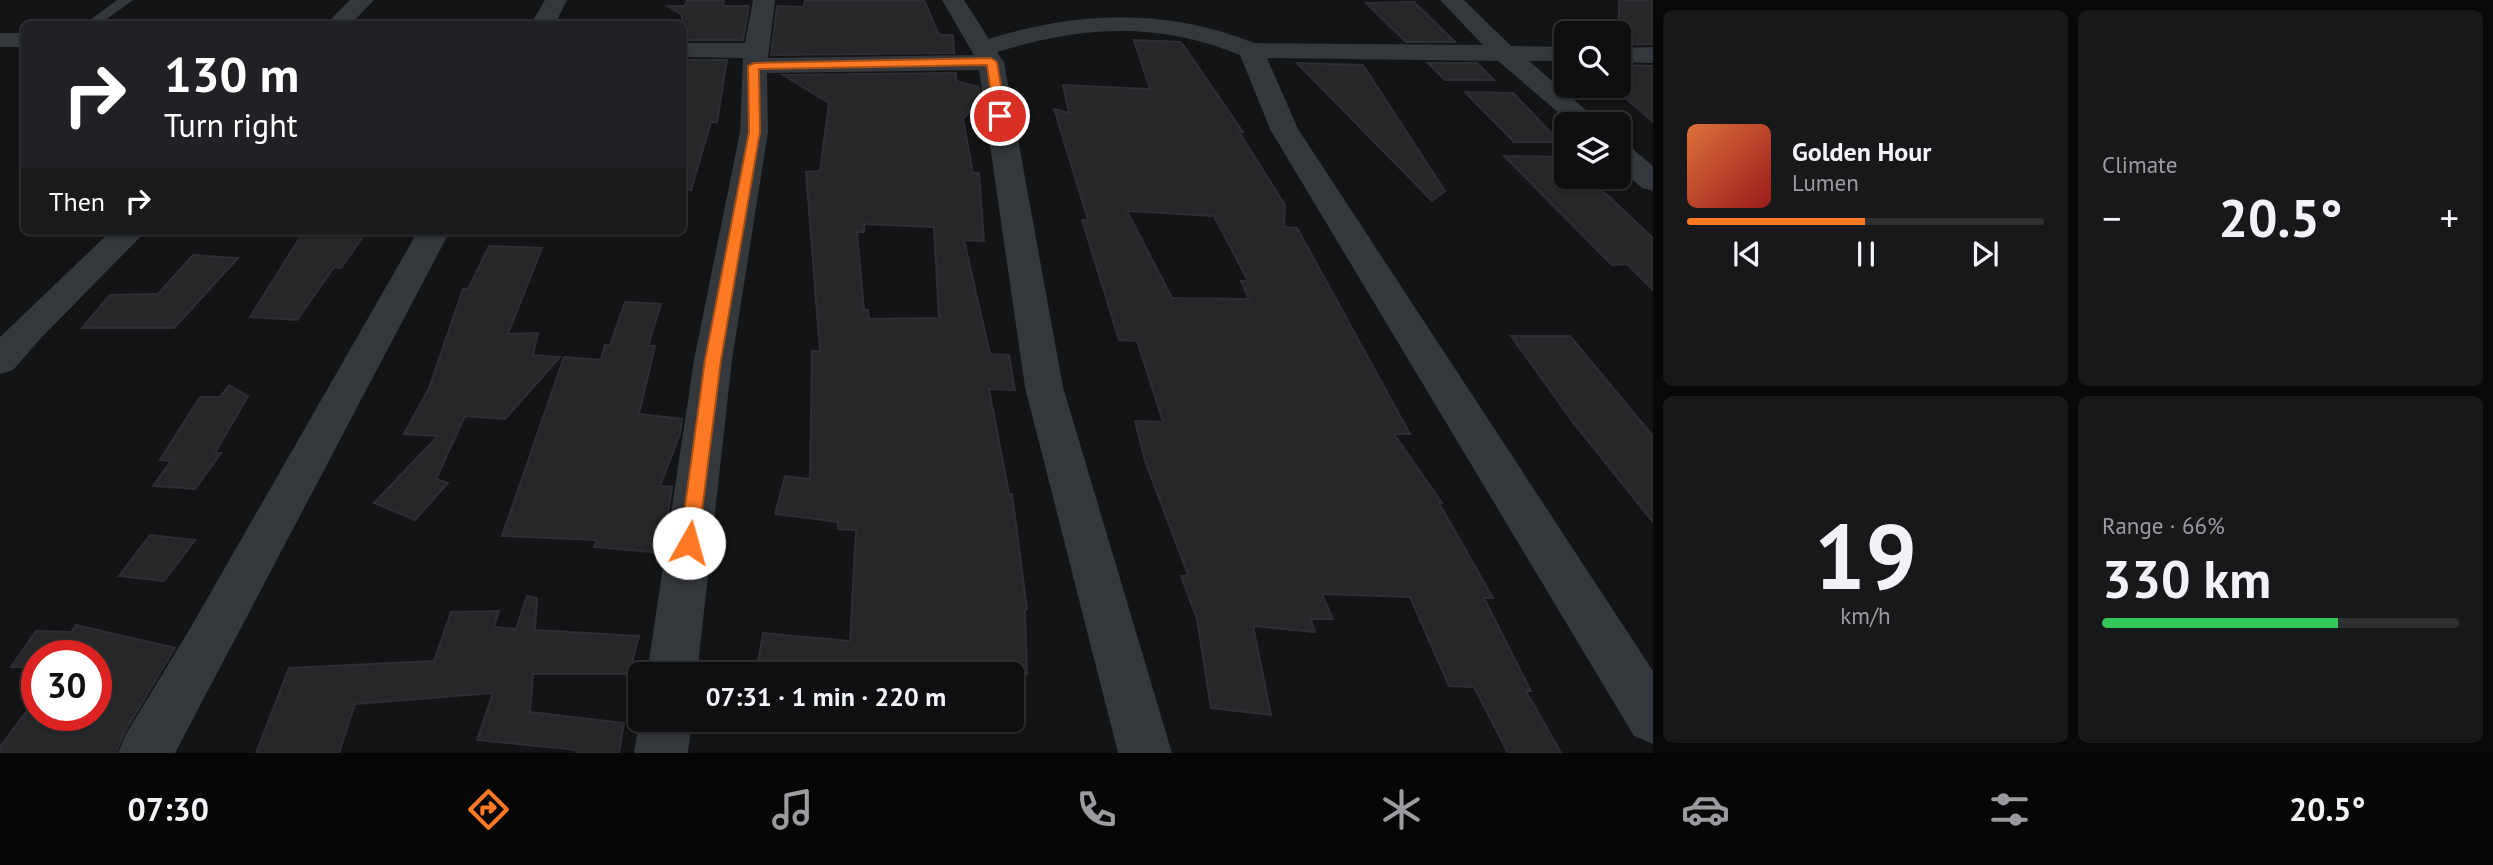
<!DOCTYPE html>
<html lang="en">
<head>
<meta charset="utf-8">
<style>
  :root { --surface:#0e0f10; --page:#171819; --text:#f1f3f6; --muted:#9b9c9f; --line:#2e2f30; --accent:#ff7922 }
  body { margin:0; font-family:"PT Sans",sans-serif; background:var(--page); color:var(--text); height:100vh; display:flex; flex-direction:column; font-size:26px; white-space:nowrap }
  * { box-sizing:border-box; margin:0 }
  p { font-size:23px; color:var(--muted) }
  .icon { flex:none; width:38px; height:38px; fill:none; stroke:currentColor; stroke-width:2; stroke-linecap:round; stroke-linejoin:round }
  .map { position:relative; flex:1; overflow:hidden }
  .details { display:flex; flex-direction:column; gap:10px; padding:10px; background:#080809; width:840px }
  .details>* { flex:none }
  .top-card { position:absolute; left:21px; top:21px; width:665px; height:214px; border-radius:10px; box-shadow:0 2px 5px #0004,0 0 0 2px var(--line); background:#202124; color:#fff; overflow:hidden }
  .buttons { position:absolute; left:1554px; top:21px; display:grid; gap:14px }
  .buttons a { display:grid; place-items:center; width:77px; height:77px; border-radius:10px; background:var(--surface); box-shadow:0 2px 5px #0004,0 0 0 2px var(--line); font-size:35px }
  .speed { position:absolute; left:21px; top:640px; display:flex; gap:14px; font-size:35px; font-weight:700; text-align:center }
  .speed>* { display:grid; place-content:center; width:91px; height:91px; border-radius:50%; background:var(--surface); box-shadow:0 2px 5px #0004,0 0 0 2px var(--line); line-height:1 }
  .speed .limit { border:10px solid #d22; background:#fff; color:#111 }
  .pin { position:absolute; display:grid; place-items:center; width:60px; height:60px; color:#fff; margin:-30px; border:4px solid #fff; border-radius:50%; box-shadow:0 2px 7px #0007 }
  .me { position:absolute; width:77px; margin:-38px; rotate:7deg; stroke-linejoin:round; filter:drop-shadow(0 0 5px #0008) }
  .turn { display:flex; align-items:center; gap:24px; height:147px; padding:0 28px; font-size:32px }
  .turn .icon { width:91px; height:91px; stroke-width:2.5 }
  .turn b { display:block; font-size:49px; line-height:60px }
  .then { display:flex; align-items:center; height:66px; padding:0 28px; background:#0003; gap:14px; font-size:26px }
  .big { font-size:52px; font-weight:600; line-height:1.1 }
  .details .card { flex:1; display:flex; flex-direction:column; justify-content:center; gap:10px; min-width:0; padding:0 24px; border-radius:10px; background:var(--page) }
  .details .dial { align-items:center; gap:0 }
  .dial b { font-size:91px; line-height:1 }
  .song { display:flex; align-items:center; gap:21px }
  .cover { width:84px; height:84px; border-radius:10px; background:linear-gradient(135deg,hsl(20 70% 55%),hsl(0 70% 35%)) }
  .played { height:7px; border-radius:4px; background:linear-gradient(90deg,var(--accent) 50%,var(--line) 50%) }
  .keys { display:flex; justify-content:space-around; direction:ltr }
  .heat { display:flex; justify-content:space-between; align-items:center; font-size:38px; direction:ltr }
  .charge { height:10px; border-radius:5px; background:linear-gradient(90deg,#34c759 66%,var(--line) 0) }
  .details .tiles { flex:1; display:grid; gap:10px; grid-template-columns:repeat(2,1fr) }
  .trip { position:absolute; left:628px; top:662px; width:396px; height:70px; border-radius:10px; background:var(--surface); box-shadow:0 2px 5px #0004,0 0 0 2px var(--line); font-weight:600; line-height:70px; text-align:center }
  .dock { display:flex; height:112px; justify-content:space-around; align-items:center; background:#060606; color:var(--muted) }
  .dock .icon { width:49px; height:49px }
  .dock .selected { color:var(--accent) }
  .dock b { font-size:32px; color:var(--text) }
  main { display:flex; flex:1; min-height:0 }
  .map>svg:first-child { display:block }
</style>
</head>
<body>
<main>
<div class="map">
<svg width="1653" height="753" viewBox="0 0 1653 753">
  <rect width="100%" height="100%" fill="#131415"/>
  <!-- building -->
  <g fill="#262729" stroke="#2d2e32" stroke-width="2" fill-rule="evenodd">
    <polygon points="687,0 724,0 723,6 749,6 743,40 682,40 682,15 668,6 685,6"/>
    <polygon points="805,0 924,0 939,35 953,35 954,53 771,55 777,6 804,7"/>
    <polygon points="1619,0 1653,0 1653,44 1619,45"/>
    <polygon points="1414,2 1455,42 1406,42 1366,3"/>
    <path d="M1134 40 1181 42 1243 132H1239L1285 205 1284 227 1297 228 1410 434H1394L1442 503H1439L1493 598H1484L1531 691H1526L1561 753H1508L1474 687 1449 686 1410 597 1322 594 1333 619H1311L1315 632 1253 626 1271 715 1211 708 1197 619 1181 576 1188 575 1145 461 1135 421 1163 422 1137 341 1119 340 1082 220H1088L1054 109 1069 113 1063 85 1150 89ZM1127 211 1214 216 1248 281H1241L1249 299 1172 298Z"/>
    <polygon points="682,60 727,60 717,122 711,122 691,190 682,188"/>
    <polygon points="1297,63 1363,65 1445,191 1432,201"/>
    <polygon points="1428,63 1477,63 1494,80 1445,80"/>
    <polygon points="1619,65 1653,66 1653,122 1619,92"/>
    <path d="M956 73V81L979 87 981 101 963 119 973 173H979L984 241 964 240 990 354 1009 355 1015 390 989 389 1009 494H1012L1027 609H1025L1027 674H756L763 633 850 641 856 530 838 529V522L775 514 785 476 810 479 812 351H820L806 172 820 171 829 103 783 75ZM864 224 934 227 939 318 869 319 868 310H864L857 232H864Z"/>
    <polygon points="1465,92 1513,93 1560,142 1514,142"/>
    <polygon points="1504,156 1566,157 1566,177 1588,177 1653,238 1653,290 1627,264 1612,265"/>
    <polygon points="304,231 367,231 341,268 334,267 297,320 250,317"/>
    <polygon points="489,246 542,248 508,334 538,333 533,355 560,357 505,419 465,416 436,479 448,483 415,520 374,503 438,436 404,434 429,388 463,289 468,289"/>
    <polygon points="193,255 238,258 174,328 82,328 110,295 158,294"/>
    <polygon points="625,302 661,304 648,346 655,346 639,414 682,419 680,434 660,486 672,487 662,553 594,547 597,540 502,536 564,357 601,360 605,345 610,345"/>
    <polygon points="1511,336 1570,336 1653,436 1653,522 1575,425"/>
    <polygon points="229,385 248,396 215,453 221,453 195,489 153,486 171,461 160,460 200,397 220,397"/>
    <polygon points="150,535 195,540 164,581 119,576"/>
    <polygon points="527,596 537,598 535,630 639,636 629,674 533,674 530,712 624,723 619,753 576,753 577,750 477,740 493,693 355,704 339,753 256,753 289,668 434,661 451,612 499,611 494,627 516,629"/>
    <polygon points="76,625 175,648 124,733 116,753 0,753 0,747 37,697 37,716 96,716 96,656 37,656 37,667 11,667 36,631 71,632"/>
  </g>
  <g fill="none" stroke-linecap="round" stroke-linejoin="round">
    <!-- lane -->
    <polygon fill="#34373b" fill-rule="evenodd" points="117,0 133,0 100,24 85,24"/>
    <!-- street -->
    <g fill="#34373b" fill-rule="evenodd">
      <polygon points="350,0 374,0 351,24 326,24"/>
      <polygon points="545,0 567,0 555,24 531,24"/>
      <path d="M753 0H775L768 58 974 55 942 0H964L989 39C1079 11 1166 8 1254 43L1483 45 1440 0H1464L1511 46 1566 47V61H1529L1602 124H1572L1498 61 1267 58 1298 129 1653 671V744L1634 736 1270 129 1240 55C1157 21 1082 26 997 52L1004 62 1063 387 1172 753H1118L1025 387 979 70 767 73 768 132 732 360 697 674H647L694 360 740 132 743 58 682 57V43H745Z"/>
      <rect x="0" y="33" width="24" height="14"/>
      <polygon points="1653,47 1653,63 1619,62 1619,48"/>
      <polygon points="1619,143 1629,146 1653,166 1653,191 1642,188 1619,167"/>
      <polygon points="111,231 146,231 42,337 13,370 0,374 0,337"/>
      <polygon points="418,231 450,231 175,753 118,753 126,734 191,627"/>
      <polygon points="640,717 640,719 692,719 688,753 634,753"/>
    </g>
  </g>
  <!-- route -->
  <polygon fill="#ff7922" stroke="#a64f16" stroke-width="2" points="991,58 997,62 1006,116 1000,119 994,116 987,65 759,69 760,132 721,360 698,543 696,549 689,551 682,549 680,543 705,360 749,132 748,66 754,63"/>
</svg>
<div class="buttons">
<a><svg class="icon" aria-label="search" viewBox="0 0 24 24"><circle cx="10" cy="10" r="6"/><path d="M15 15l6 6"/></svg></a>
<a><svg class="icon" aria-label="layers" viewBox="0 0 24 24"><path d="M12 4l9 5-9 5-9-5zM3 14l9 5 9-5"/></svg></a>
</div>
<div class="speed"><div class="limit">30</div></div>
<div class="pin" style="left:1000px;top:116px;background:#d93025"><svg class="icon" aria-label="arrive" viewBox="0 0 24 24"><path d="M6 21V4h12l-3 4 3 4H6"/></svg></div>
<svg class="me" style="left:689px;top:543px" viewBox="-20 -20 40 40"><circle r="19" fill="#fff"/><path d="M0-13L10 11 0 6-10 11z" fill="#ff7922"/></svg>
<div class="trip">07:31 · 1 min · 220 m</div>
<div class="top-card">
<div class="turn"><svg class="icon" aria-label="right" viewBox="0 0 24 24"><path d="M7 20v-9h11M14 6l5 5-5 5"/></svg><div><b>130 m</b>Turn right</div></div>
<div class="then">Then<svg class="icon" aria-label="right" viewBox="0 0 24 24"><path d="M7 20v-9h11M14 6l5 5-5 5"/></svg></div>
</div>
</div>
<section class="details">
<div class="tiles">
<div class="card">
<div class="song"><i class="cover"></i><div><b>Golden Hour</b><p>Lumen</p></div></div>
<div class="played"></div>
<div class="keys"><svg class="icon" aria-label="previous" viewBox="0 0 24 24"><path d="M18 5L8 12l10 7zM5 5v14"/></svg><svg class="icon" aria-label="pause" viewBox="0 0 24 24"><path d="M8 5v14M16 5v14"/></svg><svg class="icon" aria-label="next" viewBox="0 0 24 24"><path d="M6 5l10 7-10 7zM19 5v14"/></svg></div>
</div>
<div class="card"><p>Climate</p>
<div class="heat"><a>−</a><b class="big">20.5°</b><a>+</a></div>
</div>
<div class="card dial"><b>19</b><p>km/h</p></div>
<div class="card"><p>Range · 66%</p><b class="big">330 km</b><div class="charge"></div></div>
</div>
</section>
</main>
<nav class="dock">
<b>07:30</b>
<svg class="icon selected" aria-label="directions" viewBox="0 0 24 24"><path d="M12 3l9 9-9 9-9-9zM9 14v-3h6M13 9l2 2-2 2"/></svg>
<svg class="icon" aria-label="music" viewBox="0 0 24 24"><path d="M9 18V5l10-2v13"/><circle cx="6" cy="18" r="3"/><circle cx="16" cy="16" r="3"/></svg>
<svg class="icon" aria-label="phone" viewBox="0 0 24 24"><path d="M5 4h4l2 5-3 2q2 4 5 5l2-3 5 2v4C11 20 4 13 5 4z"/></svg>
<svg class="icon" aria-label="climate" viewBox="0 0 24 24"><path d="M12 3v18M4 7l16 10M4 17L20 7"/></svg>
<svg class="icon" aria-label="car" viewBox="0 0 24 24"><path d="M5 17H2v-5l4-1 3-4h7l3 4 3 1v5h-3M9 17h6M6 11h13"/><circle cx="7" cy="17" r="2"/><circle cx="17" cy="17" r="2"/></svg>
<svg class="icon" aria-label="filters" viewBox="0 0 24 24"><path d="M4 7h16M4 17h16"/><circle cx="9" cy="7" r="2"/><circle cx="15" cy="17" r="2"/></svg>
<b>20.5°</b>
</nav>
</body>
</html>
